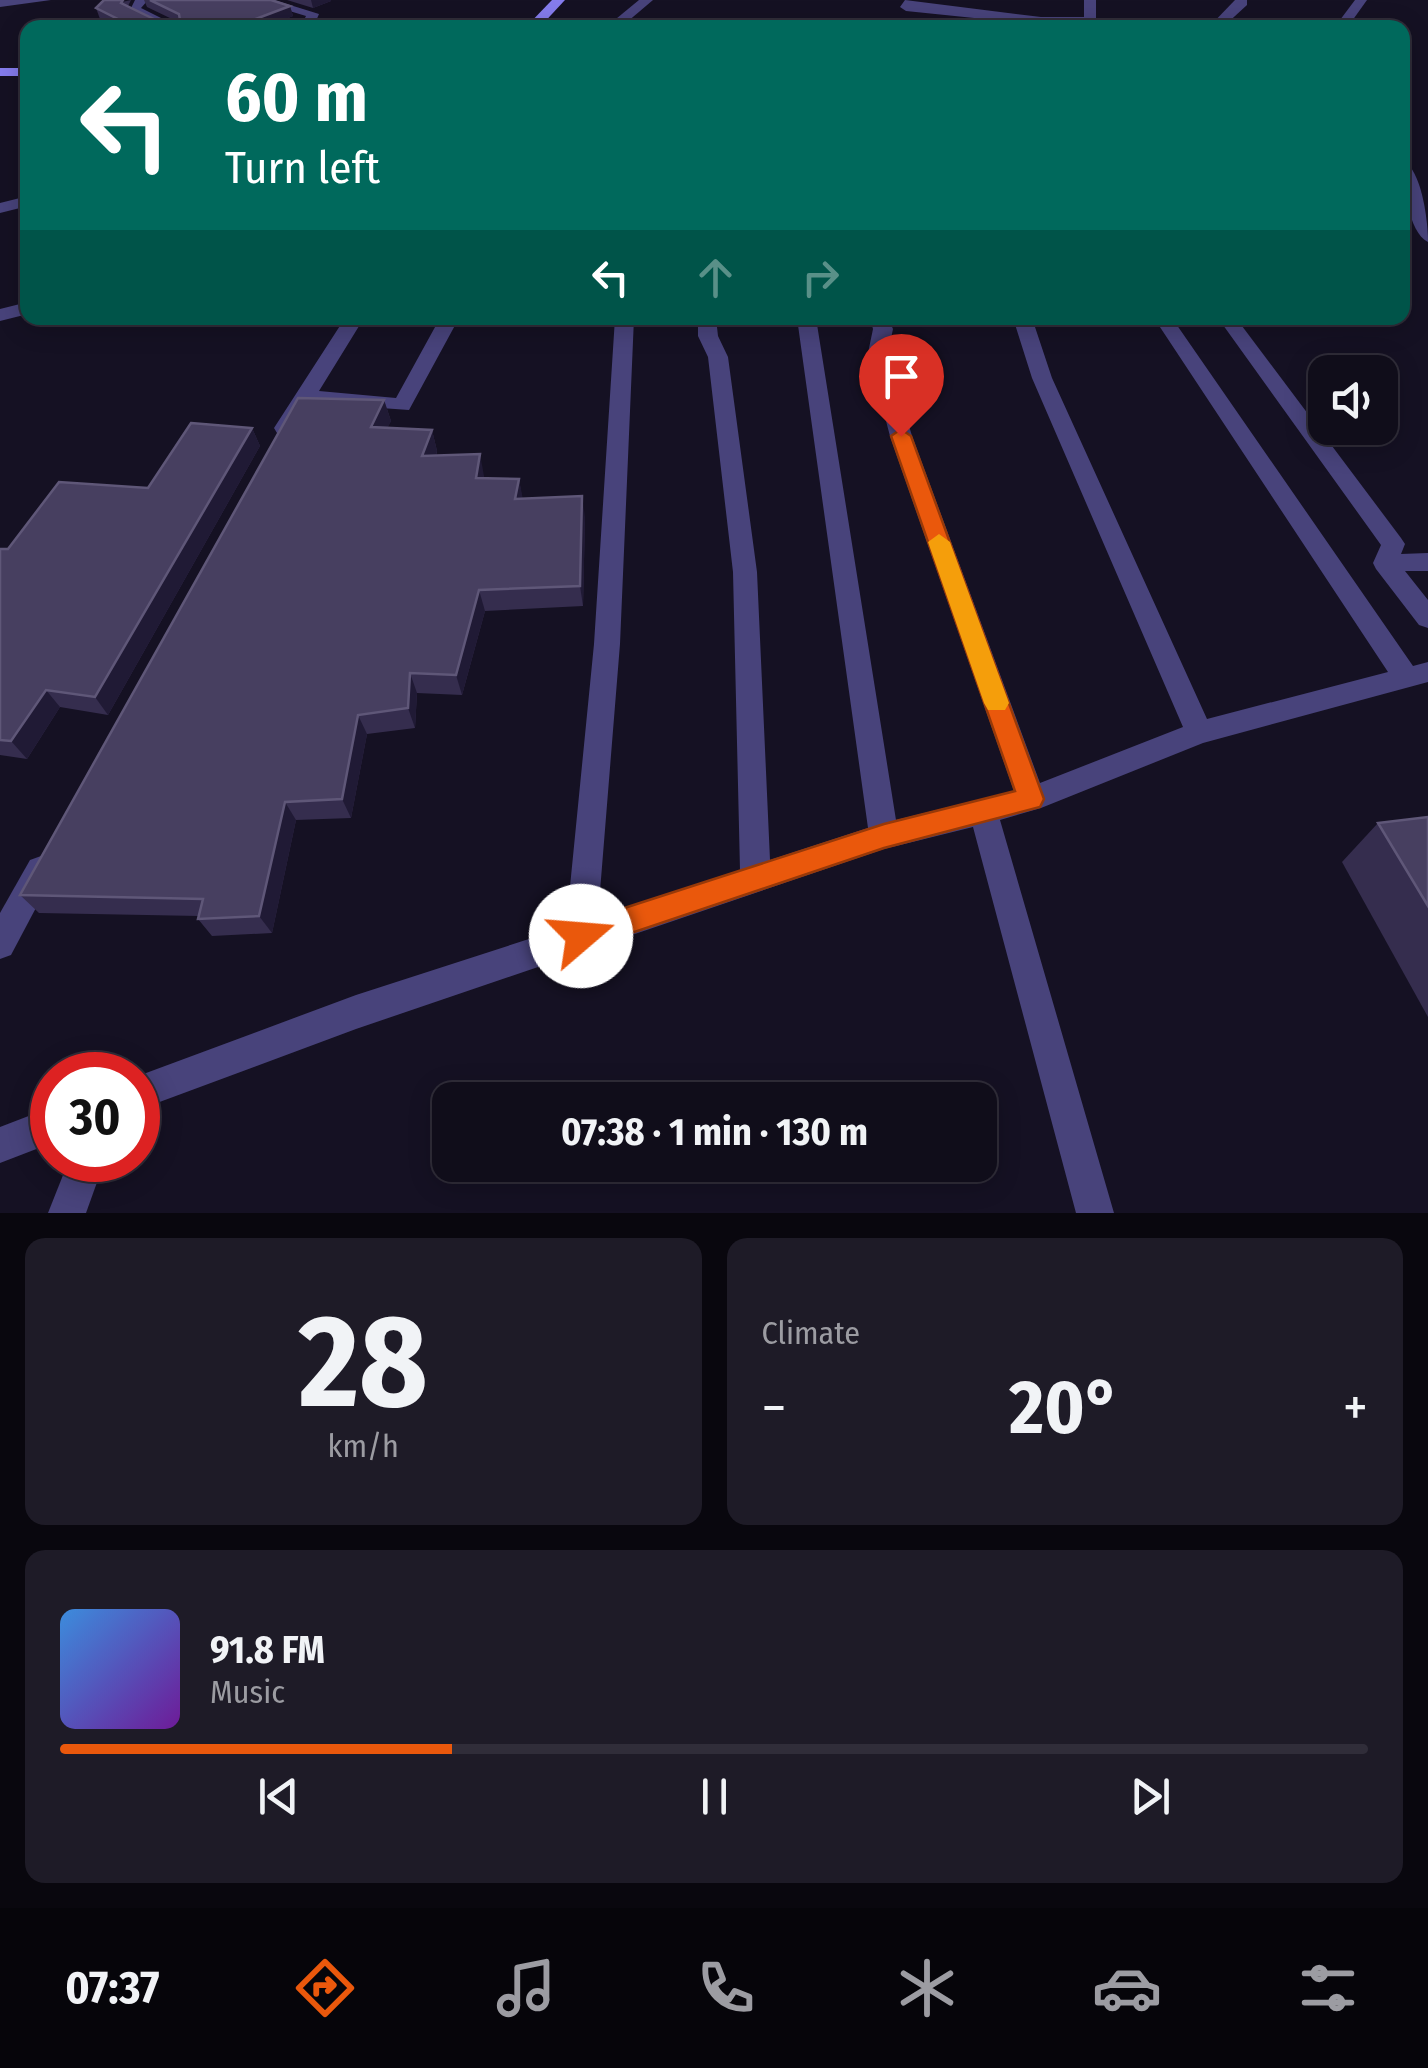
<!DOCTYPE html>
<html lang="en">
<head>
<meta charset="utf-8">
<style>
  :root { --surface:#100d1a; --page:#1e1b27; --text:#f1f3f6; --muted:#9c9ca2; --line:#302d39; --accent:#ea580c }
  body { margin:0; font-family:"Fira Sans Condensed",sans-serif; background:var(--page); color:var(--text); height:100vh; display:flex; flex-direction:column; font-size:38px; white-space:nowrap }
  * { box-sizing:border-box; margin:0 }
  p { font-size:32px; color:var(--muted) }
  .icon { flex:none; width:55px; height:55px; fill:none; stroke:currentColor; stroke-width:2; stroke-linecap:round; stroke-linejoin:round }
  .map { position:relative; height:1213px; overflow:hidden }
  .side { display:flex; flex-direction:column; gap:25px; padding:25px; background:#09070e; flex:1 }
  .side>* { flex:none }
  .hud { position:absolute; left:20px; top:20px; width:1390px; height:305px; border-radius:20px; box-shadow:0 5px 25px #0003,0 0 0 2px var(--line); background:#00695c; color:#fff; overflow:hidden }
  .buttons { position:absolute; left:1308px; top:355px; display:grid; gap:20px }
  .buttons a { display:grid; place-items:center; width:90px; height:90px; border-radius:20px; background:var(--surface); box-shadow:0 5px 25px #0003,0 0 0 2px var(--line); font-size:50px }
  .speed { position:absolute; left:30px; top:1052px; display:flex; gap:20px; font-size:50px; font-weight:700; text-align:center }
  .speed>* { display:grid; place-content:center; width:130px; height:130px; border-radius:50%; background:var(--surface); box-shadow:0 5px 25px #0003,0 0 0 2px var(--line); line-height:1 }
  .speed .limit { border:15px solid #d22; background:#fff; color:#111 }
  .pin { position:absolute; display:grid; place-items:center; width:85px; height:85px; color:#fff; margin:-102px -42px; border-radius:50% 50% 50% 0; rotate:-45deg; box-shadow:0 0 10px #0007 }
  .pin .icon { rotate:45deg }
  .me { position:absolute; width:110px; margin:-55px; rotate:72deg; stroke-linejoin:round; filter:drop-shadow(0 0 8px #0008) }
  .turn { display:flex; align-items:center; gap:35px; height:210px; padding:0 40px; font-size:45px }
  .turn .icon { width:130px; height:130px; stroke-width:2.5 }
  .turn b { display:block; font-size:70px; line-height:85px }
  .lanes { display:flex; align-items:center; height:95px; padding:0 40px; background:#0003; justify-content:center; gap:50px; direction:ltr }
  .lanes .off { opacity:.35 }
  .big { font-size:75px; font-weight:700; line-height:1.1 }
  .side .tile { flex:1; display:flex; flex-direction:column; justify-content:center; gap:15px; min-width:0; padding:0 35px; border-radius:20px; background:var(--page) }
  .side .dial { align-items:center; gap:0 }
  .dial b { font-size:130px; line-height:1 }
  .song { display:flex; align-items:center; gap:30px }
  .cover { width:120px; height:120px; border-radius:15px; background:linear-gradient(135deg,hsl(210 70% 55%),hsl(280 70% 35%)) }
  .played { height:10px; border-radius:5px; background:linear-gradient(90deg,var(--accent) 30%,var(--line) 30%) }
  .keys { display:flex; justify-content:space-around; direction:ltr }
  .heat { display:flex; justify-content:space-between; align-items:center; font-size:55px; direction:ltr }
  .side .tiles { flex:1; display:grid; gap:25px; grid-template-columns:1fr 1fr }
  .tile:last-child { grid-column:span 2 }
  .trip { position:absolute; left:432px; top:1082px; width:565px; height:100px; border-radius:20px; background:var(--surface); box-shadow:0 5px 25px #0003,0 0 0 2px var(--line); font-weight:700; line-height:100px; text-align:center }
  .menu { display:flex; height:160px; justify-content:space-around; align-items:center; background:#06050a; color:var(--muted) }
  .menu .icon { width:70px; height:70px }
  .menu .current { color:var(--accent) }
  .menu b { font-size:45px; color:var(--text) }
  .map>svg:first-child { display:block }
</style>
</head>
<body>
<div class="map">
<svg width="1428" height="1213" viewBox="0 0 1428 1213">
  <rect width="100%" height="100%" fill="#151123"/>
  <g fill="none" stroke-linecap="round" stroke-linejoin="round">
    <!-- street -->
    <g fill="#48437b" fill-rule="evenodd">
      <polygon points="0,0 51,0 0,7"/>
      <polygon points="135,0 148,0 141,8 181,28 163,28 129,12"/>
      <polygon points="253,0 274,0 319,14 313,28 300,28 306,16"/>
      <polygon points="639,0 653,0 620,28 605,28"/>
      <polygon points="905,0 1041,17 1084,17 1084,0 1096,0 1096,21 1090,25 1041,25 906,11 900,7"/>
      <polygon points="1235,0 1247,0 1247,5 1222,28 1208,28"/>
      <polygon points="1355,0 1367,0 1347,28 1334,28"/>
      <path d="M1402 159C1422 170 1428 221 1428 242 1408 233 1402 180 1402 159Z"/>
      <polygon points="28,196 28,206 0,213 0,203"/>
      <polygon points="28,302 28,314 0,321 0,309"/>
      <polygon points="345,318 364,318 319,391 396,398 440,318 459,318 409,410 311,403 293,433 277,433 274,428"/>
      <polygon points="615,318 634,318 620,644 598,916 740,870 733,572 708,357 698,336 698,318 716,318 718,336 728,357 757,572 770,860 868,828 797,318 816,318 896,820 1014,791 890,436 868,353 873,329 870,318 888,318 893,329 888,353 912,436 1040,783 1183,727 1032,378 1013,318 1032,318 1052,378 1207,719 1388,672 1154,318 1172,318 1413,666 1428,662 1428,682 1203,743 1041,808 1000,820 1114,1213 1076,1213 973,827 884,849 356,1029 138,1110 138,1076 356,995 566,927 594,644"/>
      <polygon points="1218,318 1236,318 1401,538 1405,544 1401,554 1428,553 1428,571 1405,571 1428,600 1428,628 1419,625 1376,569 1373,563 1381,545"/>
      <polygon points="41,856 52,860 56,870 11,955 0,959 0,913 30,860"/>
      <polygon points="52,1107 52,1143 0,1163 0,1127"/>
      <polygon points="69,1160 105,1160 86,1213 48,1213"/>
    </g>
    <!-- secondary -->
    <g fill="#857ced" fill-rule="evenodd">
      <polygon points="552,0 565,0 539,28 525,28"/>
      <rect x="0" y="68" width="28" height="8"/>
    </g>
  </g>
  <!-- wall -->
  <g fill="#352d4e">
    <polygon points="131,0 128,6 158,21 174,20 147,7 144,0 271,0 290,6 293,16 263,28 118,28 100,19 96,8"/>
    <polygon points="287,0 331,0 331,1 313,8"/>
    <polygon points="384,400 391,421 387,428 432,430 437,451 436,456 484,476 484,478 519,479 522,498 585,517 583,606 485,611 462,695 417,693 415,728 367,734 351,818 296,820 272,933 212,936 198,919 199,916 39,913 20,895"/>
    <polygon points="252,428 260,446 108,715 60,707 27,759 0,755 0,549 8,549 148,488"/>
    <polygon points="1428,817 1428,1017 1342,862 1378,823"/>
  </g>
  <!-- shaded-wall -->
  <g fill="#201a35">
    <polygon points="311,0 331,0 331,1 313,8"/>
    <polygon points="290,6 293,16 263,28 232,28"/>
    <polygon points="131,19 134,28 126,28 124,22"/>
    <polygon points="384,400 391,421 378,448 371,427"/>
    <polygon points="252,428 260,446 108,715 95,697"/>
    <polygon points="432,430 437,451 428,477 422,456"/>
    <polygon points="480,454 484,476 481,499 476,478"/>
    <polygon points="519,479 523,500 515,499"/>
    <polygon points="582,496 585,517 583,606 580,586"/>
    <polygon points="479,590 485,611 462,695 456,675"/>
    <polygon points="410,673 417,693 415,728 408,708"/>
    <polygon points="46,690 60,707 27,759 11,741"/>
    <polygon points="358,715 367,734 351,818 342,799"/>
    <polygon points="285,802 296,820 272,933 259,916"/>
  </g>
  <!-- building -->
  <g fill="#473f60" stroke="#5f5778" stroke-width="2.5">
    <polygon points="104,0 123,0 121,3 158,21 180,20 179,14 150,0 271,0 290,6 232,28 151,28 131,19 124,22 96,8"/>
    <polygon points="298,398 384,400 371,427 432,430 422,456 480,454 476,478 519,479 515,499 582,496 580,586 479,590 456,675 410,673 408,708 358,715 342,799 285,802 259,916 198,919 203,899 20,895"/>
    <polygon points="191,423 252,428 95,697 46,690 11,741 0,740 0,549 8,549 59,482 148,488"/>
    <polygon points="1428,817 1428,906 1378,823"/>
  </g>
  <!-- route -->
  <polygon fill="#ea580c" stroke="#983908" stroke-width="2.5" points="901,429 911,436 1044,799 1040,807 884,848 581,950 571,946 566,936 571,926 581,922 884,824 1015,791 891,436"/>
  <!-- slow -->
  <polygon fill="#f59e0b" points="939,534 950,542 1009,703 1005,710 988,710 984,703 928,542"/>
</svg>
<div class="buttons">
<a><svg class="icon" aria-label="sound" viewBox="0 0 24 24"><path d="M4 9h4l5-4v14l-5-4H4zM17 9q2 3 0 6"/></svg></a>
</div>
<div class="speed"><div class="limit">30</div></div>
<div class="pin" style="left:901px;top:436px;background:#d93025"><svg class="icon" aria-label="arrive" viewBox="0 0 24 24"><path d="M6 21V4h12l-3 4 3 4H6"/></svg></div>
<svg class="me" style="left:581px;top:936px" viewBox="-20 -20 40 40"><circle r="19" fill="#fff"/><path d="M0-13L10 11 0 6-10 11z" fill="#ea580c"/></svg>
<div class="trip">07:38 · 1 min · 130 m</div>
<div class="hud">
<div class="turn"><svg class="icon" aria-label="left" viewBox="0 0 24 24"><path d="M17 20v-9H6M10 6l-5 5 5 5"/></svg><div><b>60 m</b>Turn left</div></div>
<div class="lanes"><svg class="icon" aria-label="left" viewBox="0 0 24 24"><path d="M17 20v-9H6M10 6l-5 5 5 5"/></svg><svg class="icon off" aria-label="ahead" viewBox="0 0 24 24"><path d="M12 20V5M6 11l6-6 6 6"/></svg><svg class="icon off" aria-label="right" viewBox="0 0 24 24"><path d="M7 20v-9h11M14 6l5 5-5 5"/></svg></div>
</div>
</div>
<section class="side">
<div class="tiles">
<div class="tile dial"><b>28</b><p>km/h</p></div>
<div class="tile"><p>Climate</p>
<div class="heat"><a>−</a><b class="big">20°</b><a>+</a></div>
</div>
<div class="tile">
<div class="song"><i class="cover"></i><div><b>91.8 FM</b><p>Music</p></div></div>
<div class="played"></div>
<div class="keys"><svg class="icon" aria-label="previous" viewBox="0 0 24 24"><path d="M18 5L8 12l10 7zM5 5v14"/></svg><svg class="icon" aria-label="pause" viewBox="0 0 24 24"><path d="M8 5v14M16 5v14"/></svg><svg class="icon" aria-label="next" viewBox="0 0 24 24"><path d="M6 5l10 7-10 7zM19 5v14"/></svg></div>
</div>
</div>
</section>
<nav class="menu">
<b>07:37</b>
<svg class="icon current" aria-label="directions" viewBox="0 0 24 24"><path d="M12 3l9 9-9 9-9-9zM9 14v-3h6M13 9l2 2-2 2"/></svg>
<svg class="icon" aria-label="music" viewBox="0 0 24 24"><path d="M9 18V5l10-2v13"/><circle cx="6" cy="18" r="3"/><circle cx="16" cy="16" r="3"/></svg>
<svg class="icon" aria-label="phone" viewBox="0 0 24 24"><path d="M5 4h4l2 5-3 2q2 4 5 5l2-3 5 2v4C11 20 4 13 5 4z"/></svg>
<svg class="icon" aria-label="climate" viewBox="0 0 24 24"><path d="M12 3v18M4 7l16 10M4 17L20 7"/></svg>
<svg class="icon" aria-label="car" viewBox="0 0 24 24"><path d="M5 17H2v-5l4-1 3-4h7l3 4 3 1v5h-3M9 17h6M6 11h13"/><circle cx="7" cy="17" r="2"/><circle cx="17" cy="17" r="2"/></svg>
<svg class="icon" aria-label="filters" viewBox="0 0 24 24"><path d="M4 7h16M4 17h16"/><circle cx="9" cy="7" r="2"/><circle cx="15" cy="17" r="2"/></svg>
</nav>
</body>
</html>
